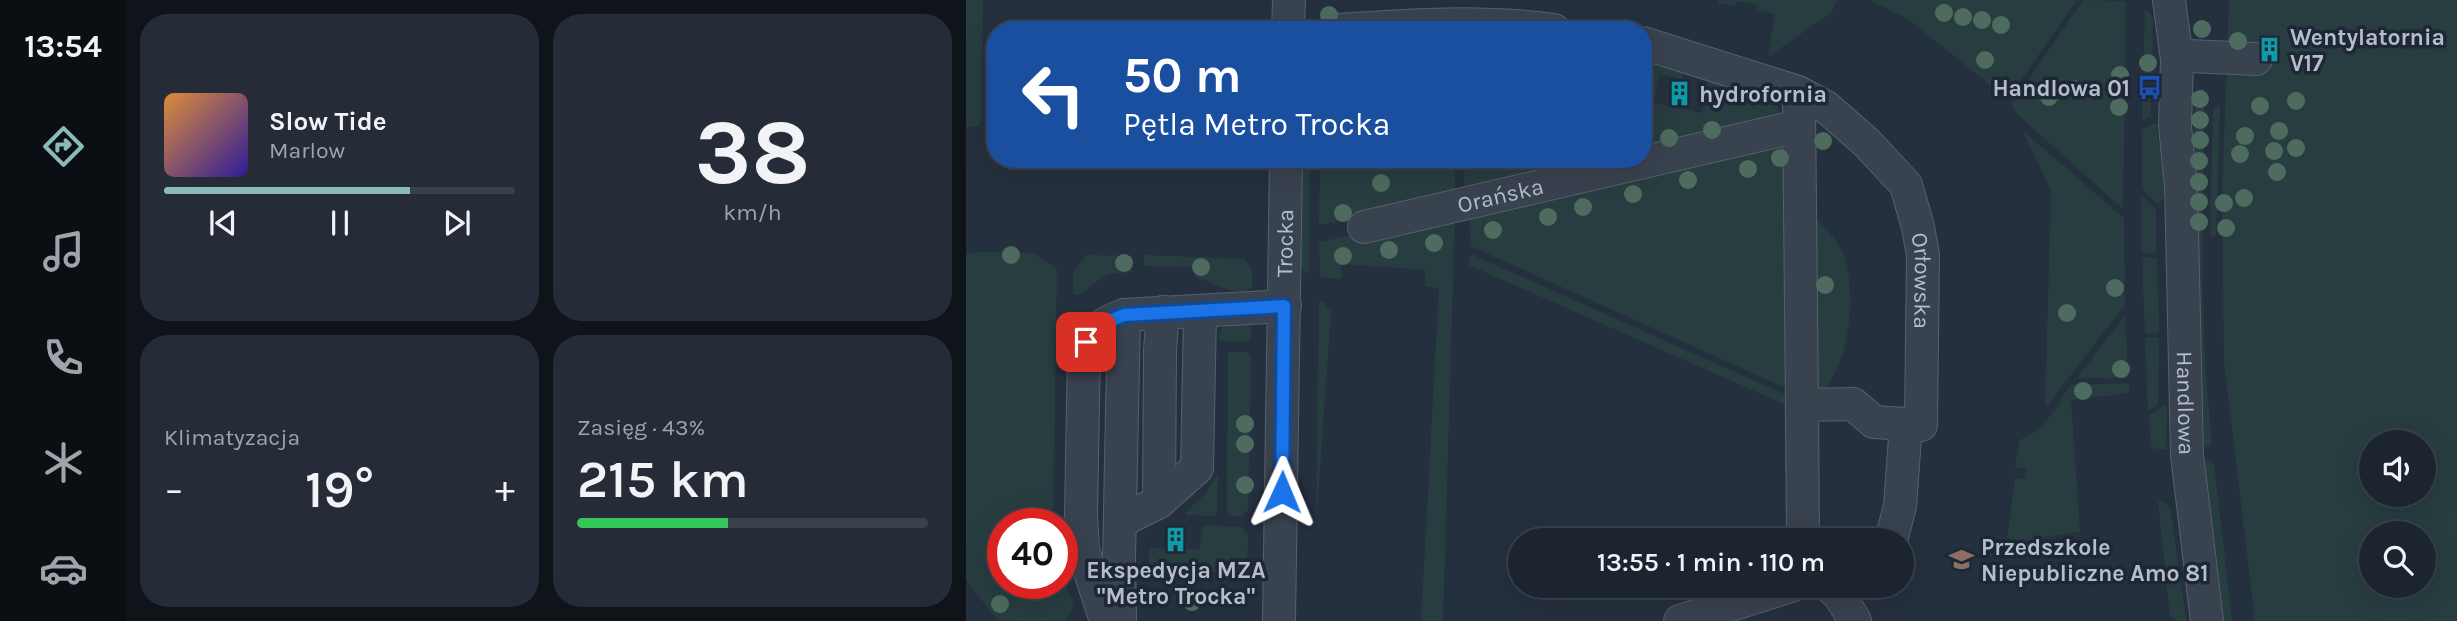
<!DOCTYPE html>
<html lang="pl">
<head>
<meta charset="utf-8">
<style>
  :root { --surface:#1c242f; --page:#252c37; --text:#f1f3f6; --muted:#a0a4aa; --line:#3a414b; --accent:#8bbbb9 }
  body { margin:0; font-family:Karla,sans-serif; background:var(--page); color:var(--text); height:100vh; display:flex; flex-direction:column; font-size:26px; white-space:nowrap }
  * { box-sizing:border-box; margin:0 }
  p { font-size:23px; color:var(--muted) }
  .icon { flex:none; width:38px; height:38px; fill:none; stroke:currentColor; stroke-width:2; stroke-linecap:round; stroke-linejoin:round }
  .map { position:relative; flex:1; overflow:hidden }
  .sheet { display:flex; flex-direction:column; gap:14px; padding:14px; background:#0f141a; width:840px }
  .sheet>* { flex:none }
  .hud { position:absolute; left:21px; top:21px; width:665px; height:147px; border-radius:28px; box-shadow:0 7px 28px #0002,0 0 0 2px var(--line); background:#1a4fa0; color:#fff; overflow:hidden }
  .buttons { position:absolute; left:1393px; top:430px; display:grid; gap:14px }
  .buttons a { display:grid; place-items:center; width:77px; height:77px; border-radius:50%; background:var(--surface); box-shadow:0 7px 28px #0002,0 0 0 2px var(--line); font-size:35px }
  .speed { position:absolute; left:21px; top:508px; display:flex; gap:14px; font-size:35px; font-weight:700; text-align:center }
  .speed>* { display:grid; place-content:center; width:91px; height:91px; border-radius:50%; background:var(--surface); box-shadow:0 7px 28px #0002,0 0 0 2px var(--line); line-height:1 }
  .speed .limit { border:10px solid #d22; background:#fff; color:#111 }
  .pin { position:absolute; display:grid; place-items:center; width:60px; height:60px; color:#fff; margin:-30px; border-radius:14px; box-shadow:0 4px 10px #0006 }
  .me { position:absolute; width:77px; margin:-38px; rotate:1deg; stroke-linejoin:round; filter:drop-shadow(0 0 5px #0008) }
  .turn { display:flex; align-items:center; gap:24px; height:147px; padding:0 21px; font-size:32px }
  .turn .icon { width:91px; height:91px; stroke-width:2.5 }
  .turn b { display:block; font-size:49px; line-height:60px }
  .big { font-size:52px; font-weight:600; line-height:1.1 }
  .sheet .tile { flex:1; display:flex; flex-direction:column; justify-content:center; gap:10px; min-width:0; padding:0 24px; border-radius:28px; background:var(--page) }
  .sheet .dial { align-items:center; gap:0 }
  .dial b { font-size:91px; line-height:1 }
  .song { display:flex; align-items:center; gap:21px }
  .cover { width:84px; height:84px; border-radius:10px; background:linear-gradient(135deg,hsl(30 70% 55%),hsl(250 70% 35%)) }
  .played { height:7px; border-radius:4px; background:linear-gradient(90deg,var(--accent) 70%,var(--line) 70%) }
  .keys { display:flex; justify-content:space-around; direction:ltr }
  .heat { display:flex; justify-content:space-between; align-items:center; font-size:38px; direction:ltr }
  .charge { height:10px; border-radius:5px; background:linear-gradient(90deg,#34c759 43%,var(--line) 0) }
  .sheet .tiles { flex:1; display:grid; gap:14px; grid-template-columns:repeat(2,1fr) }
  .trip { position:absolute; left:542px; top:528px; width:406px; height:70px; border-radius:35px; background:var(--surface); box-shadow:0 7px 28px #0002,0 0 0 2px var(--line); font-weight:600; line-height:70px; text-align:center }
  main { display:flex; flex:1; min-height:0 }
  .tab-bar { display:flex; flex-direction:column; width:126px; justify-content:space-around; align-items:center; background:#0b0e13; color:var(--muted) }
  .tab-bar .icon { width:49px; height:49px }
  .tab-bar .on { color:var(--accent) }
  .tab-bar b { font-size:32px; color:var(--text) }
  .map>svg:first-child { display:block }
</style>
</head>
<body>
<main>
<nav class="tab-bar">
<b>13:54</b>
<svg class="icon on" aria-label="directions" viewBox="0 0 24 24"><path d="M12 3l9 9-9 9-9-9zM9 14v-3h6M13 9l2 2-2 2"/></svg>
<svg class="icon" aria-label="music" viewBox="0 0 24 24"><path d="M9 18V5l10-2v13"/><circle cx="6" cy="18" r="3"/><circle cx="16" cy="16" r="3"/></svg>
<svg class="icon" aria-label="phone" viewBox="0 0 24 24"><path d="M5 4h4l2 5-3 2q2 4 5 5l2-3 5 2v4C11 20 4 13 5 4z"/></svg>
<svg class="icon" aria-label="climate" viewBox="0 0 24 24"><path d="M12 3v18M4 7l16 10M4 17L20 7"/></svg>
<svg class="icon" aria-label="car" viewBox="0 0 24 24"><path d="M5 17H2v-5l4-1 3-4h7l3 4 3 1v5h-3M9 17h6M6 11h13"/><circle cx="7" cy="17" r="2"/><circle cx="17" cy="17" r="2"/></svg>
</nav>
<section class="sheet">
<div class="tiles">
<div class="tile">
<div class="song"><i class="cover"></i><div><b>Slow Tide</b><p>Marlow</p></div></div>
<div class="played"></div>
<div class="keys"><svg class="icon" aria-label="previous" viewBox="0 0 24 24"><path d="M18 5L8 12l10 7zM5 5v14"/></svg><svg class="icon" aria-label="pause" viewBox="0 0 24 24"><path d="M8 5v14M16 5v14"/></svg><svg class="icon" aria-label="next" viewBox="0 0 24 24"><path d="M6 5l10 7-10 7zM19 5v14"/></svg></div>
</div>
<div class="tile dial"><b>38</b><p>km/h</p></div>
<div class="tile"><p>Klimatyzacja</p>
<div class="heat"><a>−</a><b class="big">19°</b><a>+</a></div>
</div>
<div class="tile"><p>Zasięg · 43%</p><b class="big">215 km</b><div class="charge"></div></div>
</div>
</section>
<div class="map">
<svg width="1491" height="621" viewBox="0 0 1491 621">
  <rect width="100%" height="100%" fill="#25303f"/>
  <!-- green -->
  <g fill="#273d40" fill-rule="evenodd">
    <polygon points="0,0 17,0 15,121 14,126 0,127"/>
    <polygon points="753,0 871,0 866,12 802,57 809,14 791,10 791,5 771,1 770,6 752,3"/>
    <polygon points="904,0 1111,0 1042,99 942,19"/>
    <polygon points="1117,0 1160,1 1157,209 1051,114 1045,105"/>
    <path d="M1263 0H1491V621H1289L1258 361 1256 200ZM1405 443H1458V495H1405ZM1405 534H1458V586H1405Z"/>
    <polygon points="1179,9 1187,16 1186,78 1179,78 1179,98 1185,99 1185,116 1176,121"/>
    <polygon points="677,58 718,70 716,79 694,74 688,103 736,113 742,81 813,98 811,120 677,154"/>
    <path d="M1236 89H1239C1236 207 1233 324 1246 442L1243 446 1238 447C1231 330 1227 213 1229 96Z"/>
    <polygon points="1254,105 1250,235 1244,236 1247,108"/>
    <path d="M1186 124H1191C1189 142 1206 182 1199 196 1197 199 1194 202 1192 205L1176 189V130Z"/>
    <polygon points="1057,131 1158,218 1159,305 1079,408 1085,191"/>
    <polygon points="828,135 833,394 505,246 503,214"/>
    <polygon points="335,159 344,159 343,274 336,270 333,263"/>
    <polygon points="354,159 489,159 489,198 353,225"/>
    <polygon points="499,159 653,159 498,195"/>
    <polygon points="1175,195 1190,210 1190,253 1176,253"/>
    <polygon points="489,213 477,621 455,621 473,288 459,286 459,270 376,264 375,279 354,277 353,242"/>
    <path d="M848 217C858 227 869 237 876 251 892 286 885 372 851 395Z"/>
    <polygon points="9,252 67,253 91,269 87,523 37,523 37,583 96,583 96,575 108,606 99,621 32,621 0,580 0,254"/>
    <polygon points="120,255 166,256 166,272 141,274 113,295 107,294 107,273"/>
    <path d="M178 255 278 259 286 269V288C268 298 247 282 229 277V267L178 266Z"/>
    <polygon points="507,255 827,398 829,541 821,541 818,404 503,265 503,257"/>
    <polygon points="1176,257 1191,258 1193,331 1191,333 1179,333"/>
    <polygon points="353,301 357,302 365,312 350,525"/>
    <polygon points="1159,315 1162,378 1111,378"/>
    <polygon points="276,322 285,325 285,338 281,341 254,341 252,338 257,326 264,323"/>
    <polygon points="1191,337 1193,339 1192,405 1182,411 1179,338"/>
    <polygon points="262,352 281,352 285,356 282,511 275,516 263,516 261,512"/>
    <polygon points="1163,383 1163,393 1105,400 1114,532 1070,538 1064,545 1040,548 1049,478 1058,479 1060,469 1049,467 1054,440 1071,431 1096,402 1093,401 1105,385"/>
    <polygon points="1199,405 1201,409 1200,449 1190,449 1185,445 1183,415"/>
    <polygon points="1244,460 1248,464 1266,621 1257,621 1254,612 1239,461"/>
    <polygon points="252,475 251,512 248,516 220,515 220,512 238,495"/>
    <polygon points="1192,501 1199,502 1205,512 1220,621 1211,621 1204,616"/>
    <polygon points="237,525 276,527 282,535 281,574 183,569 183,548 233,550"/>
  </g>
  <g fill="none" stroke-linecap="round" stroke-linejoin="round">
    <defs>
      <g id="minor">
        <path id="s1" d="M1203 0 1211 60 1209 126 1215 185 1221 455 1241 621"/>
        <polyline points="322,30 323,0"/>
        <path d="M371 30C443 25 516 20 588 30"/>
        <path id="s2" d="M677 43 832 92 860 107 901 143 940 185 952 227 957 255 955 425 908 422 887 404 836 405 837 541"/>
        <polyline points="1223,56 1290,59"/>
        <polyline points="833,105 836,405"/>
        <path id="s3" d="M398 227 833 126"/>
        <polyline points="193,502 194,350 197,312"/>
        <polyline points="155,521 193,502 231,468 234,312"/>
        <polyline points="925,541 934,506 939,438"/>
        <polyline points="863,586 874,596 889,621"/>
        <path d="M140 621 117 550 115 515 118 349C124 330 140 322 158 315L319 306"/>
        <polyline points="154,621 153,560 158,315"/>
        <path id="s4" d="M313 621 320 159"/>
        <polyline points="714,621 825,586"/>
      </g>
    </defs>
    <!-- minor casing -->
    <use href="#minor" stroke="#57606d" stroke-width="34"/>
    <!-- minor -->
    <use href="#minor" stroke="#39424f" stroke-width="32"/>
  </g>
  <!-- trees -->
  <g fill="#4d6b5e">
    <circle cx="978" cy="13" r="9"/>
    <circle cx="363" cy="15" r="9"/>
    <circle cx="997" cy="17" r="9"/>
    <circle cx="1016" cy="20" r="9"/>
    <circle cx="1035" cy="25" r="9"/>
    <circle cx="1236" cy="29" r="9"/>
    <circle cx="1272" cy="41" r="9"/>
    <circle cx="1019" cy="60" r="9"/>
    <circle cx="1182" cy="63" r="9"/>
    <circle cx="1154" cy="75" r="9"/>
    <circle cx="1108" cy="89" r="9"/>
    <circle cx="1083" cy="97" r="9"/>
    <circle cx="1234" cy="99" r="9"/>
    <circle cx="1330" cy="101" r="9"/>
    <circle cx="1294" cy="106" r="9"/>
    <circle cx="1153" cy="107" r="9"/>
    <circle cx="1234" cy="120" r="9"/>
    <circle cx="746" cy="130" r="9"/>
    <circle cx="1313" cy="131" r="9"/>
    <circle cx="1279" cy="136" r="9"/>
    <circle cx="703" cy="138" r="9"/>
    <circle cx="1234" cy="140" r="9"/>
    <circle cx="857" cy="141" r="9"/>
    <circle cx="1330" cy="148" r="9"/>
    <circle cx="1308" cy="151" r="9"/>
    <circle cx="1274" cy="154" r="9"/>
    <circle cx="814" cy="158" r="9"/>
    <circle cx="1233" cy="161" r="9"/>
    <circle cx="782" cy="169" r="9"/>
    <circle cx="1311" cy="172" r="9"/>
    <circle cx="722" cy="180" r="9"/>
    <circle cx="1233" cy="182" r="9"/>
    <circle cx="415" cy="183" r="9"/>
    <circle cx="667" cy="194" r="9"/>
    <circle cx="1278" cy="198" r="9"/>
    <circle cx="1233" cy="202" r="9"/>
    <circle cx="1258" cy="203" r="9"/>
    <circle cx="617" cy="207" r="9"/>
    <circle cx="377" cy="213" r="9"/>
    <circle cx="582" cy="217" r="9"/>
    <circle cx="1233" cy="222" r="9"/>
    <circle cx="1260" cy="228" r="9"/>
    <circle cx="527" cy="230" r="9"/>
    <circle cx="468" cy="243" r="9"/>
    <circle cx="423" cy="250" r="9"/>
    <circle cx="45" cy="255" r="9"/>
    <circle cx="377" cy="256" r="9"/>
    <circle cx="158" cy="263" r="9"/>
    <circle cx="235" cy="267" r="9"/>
    <circle cx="859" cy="285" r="9"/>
    <circle cx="1149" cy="288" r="9"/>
    <circle cx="1101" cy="313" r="9"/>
    <circle cx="1155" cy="369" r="9"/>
    <circle cx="1117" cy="391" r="9"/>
    <circle cx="279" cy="424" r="9"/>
    <circle cx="279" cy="444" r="9"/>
    <circle cx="279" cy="485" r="9"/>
    <circle cx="226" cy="602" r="9"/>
    <circle cx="34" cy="604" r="9"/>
  </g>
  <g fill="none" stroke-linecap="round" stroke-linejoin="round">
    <defs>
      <polyline id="route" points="120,342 136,324 158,315 318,306 316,492"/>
    </defs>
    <!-- route casing -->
    <use href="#route" stroke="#114b97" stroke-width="18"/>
    <!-- route -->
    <use href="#route" stroke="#1a73e8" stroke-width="12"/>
  </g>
  <!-- icons -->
  <defs>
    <symbol id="building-bare" viewBox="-9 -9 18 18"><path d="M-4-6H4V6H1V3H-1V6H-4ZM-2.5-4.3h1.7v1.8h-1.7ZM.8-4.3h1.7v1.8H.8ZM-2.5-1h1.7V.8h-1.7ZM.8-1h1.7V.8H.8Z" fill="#0f9aa8" stroke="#1e2735" stroke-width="2.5" paint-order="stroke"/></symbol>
    <symbol id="bus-bare" viewBox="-9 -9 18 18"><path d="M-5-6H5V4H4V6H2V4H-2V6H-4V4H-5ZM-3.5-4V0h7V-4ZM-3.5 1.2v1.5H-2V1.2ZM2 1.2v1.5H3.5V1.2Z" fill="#1a4fb4" stroke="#1e2735" stroke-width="2.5" paint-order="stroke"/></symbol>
    <symbol id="school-bare" viewBox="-9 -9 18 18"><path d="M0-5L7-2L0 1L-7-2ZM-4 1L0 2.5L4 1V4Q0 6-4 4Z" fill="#8d6e63" stroke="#1e2735" stroke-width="2.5" paint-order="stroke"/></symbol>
  </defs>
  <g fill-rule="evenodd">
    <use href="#building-bare" x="1286" y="32" width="35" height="35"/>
    <use href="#bus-bare" x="1166" y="70" width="35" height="35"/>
    <use href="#building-bare" x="696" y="76" width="35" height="35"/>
    <use href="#building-bare" x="192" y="522" width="35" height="35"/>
    <use href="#school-bare" x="978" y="542" width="35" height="35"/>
  </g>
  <g text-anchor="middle" stroke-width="7" stroke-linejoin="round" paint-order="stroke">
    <!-- poi labels -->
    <g font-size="23" font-weight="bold" fill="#b6bdca" stroke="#1e2735" text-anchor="start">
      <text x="1324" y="45">Wentylatornia<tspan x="1324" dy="26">V17</tspan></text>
      <text x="1164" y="96" text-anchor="end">Handlowa 01</text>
      <text x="733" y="102">hydrofornia</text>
      <text x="1015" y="555">Przedszkole<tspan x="1015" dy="26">Niepubliczne Amo 81</tspan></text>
      <text x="210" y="578" text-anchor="middle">Ekspedycja MZA<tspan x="210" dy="26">"Metro Trocka"</tspan></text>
    </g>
    <!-- street labels -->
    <g font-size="23" fill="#b6bdca" stroke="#1e2735">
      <text dy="8" stroke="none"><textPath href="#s3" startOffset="140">Orańska</textPath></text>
      <text dy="8" stroke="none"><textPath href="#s4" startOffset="378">Trocka</textPath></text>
      <text dy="8" stroke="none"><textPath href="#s2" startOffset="404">Orłowska</textPath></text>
      <text dy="8" stroke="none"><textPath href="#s1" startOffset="404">Handlowa</textPath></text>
    </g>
  </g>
</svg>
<div class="buttons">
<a><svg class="icon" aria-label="sound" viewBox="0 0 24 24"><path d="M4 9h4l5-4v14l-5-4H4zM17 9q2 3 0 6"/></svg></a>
<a><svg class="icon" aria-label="search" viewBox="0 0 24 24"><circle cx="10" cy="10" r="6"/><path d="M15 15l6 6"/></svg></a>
</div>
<div class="speed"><div class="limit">40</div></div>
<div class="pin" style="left:120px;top:342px;background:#d93025"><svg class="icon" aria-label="arrive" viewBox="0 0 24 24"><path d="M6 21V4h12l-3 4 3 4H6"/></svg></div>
<svg class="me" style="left:316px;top:492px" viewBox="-20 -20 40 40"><path d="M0-17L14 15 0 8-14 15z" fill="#1a73e8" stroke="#fff" stroke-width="4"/></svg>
<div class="trip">13:55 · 1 min · 110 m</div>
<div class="hud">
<div class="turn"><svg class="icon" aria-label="left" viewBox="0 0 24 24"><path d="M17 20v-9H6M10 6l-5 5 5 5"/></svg><div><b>50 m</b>Pętla Metro Trocka</div></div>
</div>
</div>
</main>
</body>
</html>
